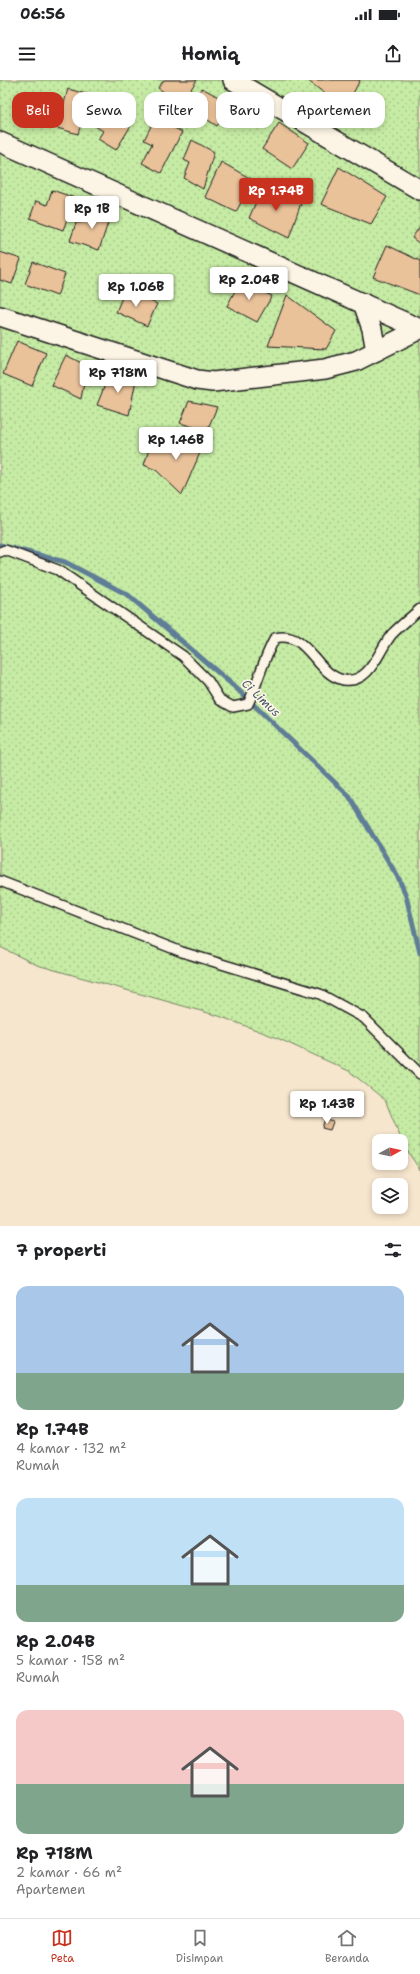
<!DOCTYPE html>
<html lang="id">
<head>
<meta charset="utf-8">
<style>
	:root { --surface:#fff; --page:#f6f6f6; --text:#202124; --muted:#757577; --line:#e0e0e0; --accent:#c8321e }
	body { margin:0; font-family:"Shantell Sans",sans-serif; background:var(--page); color:var(--text); height:100vh; display:flex; flex-direction:column; font-size:15px; white-space:nowrap }
	* { box-sizing:border-box; margin:0 }
	p { font-size:13px; color:var(--muted) }
	.icon { flex:none; width:22px; height:22px; fill:none; stroke:currentColor; stroke-width:2; stroke-linecap:round; stroke-linejoin:round }
	.map { position:relative; height:1146px; overflow:hidden }
	.side { display:flex; flex-direction:column; background:var(--surface); flex:1 }
	.side>* { flex:none }
	.guide { position:absolute; left:12px; top:12px; width:396px; height:36px; display:flex; gap:8px }
	.needle { width:26px; rotate:82deg }
	.buttons { position:absolute; left:372px; top:1054px; display:grid; gap:8px }
	.buttons a { display:grid; place-items:center; width:36px; height:36px; border-radius:8px; background:var(--surface); box-shadow:0 2px 6px #0003; font-size:20px }
	.price { position:absolute; translate:-50% -34px; padding:0 9px; border-radius:4px; background:#fff; color:#222; font-size:13px; line-height:26px; filter:drop-shadow(0 1px 2px #0008) }
	.price::after { content:''; position:absolute; left:50%; top:24px; width:12px; height:9px; margin-left:-6px; background:inherit; clip-path:polygon(0 0,100% 0,50% 100%) }
	.price.selected { background:var(--accent); color:#fff }
	ul { padding:0; list-style:none }
	li { display:grid; align-content:center; gap:8px; height:212px; padding:0 16px }
	li span { display:grid; place-items:center; height:124px; border-radius:12px; color:#555 }
	li>.icon { margin-inline-start:auto }
	span .icon { width:72px; height:72px; fill:#fffc; stroke-width:1 }
	li b { font-size:17px }
	h2 { display:flex; justify-content:space-between; align-items:center; height:48px; padding:0 16px; font-size:17px }
	.chip { padding:0 14px; border-radius:12px; background:var(--surface); box-shadow:0 2px 6px #0003; font-size:14px; line-height:36px }
	.chip.selected { background:var(--accent); color:#fff }
	.status { display:flex; justify-content:space-between; align-items:center; height:28px; padding:0 20px; background:var(--surface); direction:ltr }
	.status svg { height:11px; fill:currentColor }
	header { display:flex; justify-content:space-between; align-items:center; height:52px; padding:0 16px; background:var(--surface); font-size:18px; font-weight:700 }
	.tabs { display:flex; justify-content:space-around; align-items:center; height:56px; border-top:1px solid var(--line); background:var(--surface); font-size:11px; color:var(--muted) }
	.tabs a { display:grid; justify-items:center; gap:2px }
	.tabs .selected { color:var(--accent) }
	.map>svg:first-child { display:block }
</style>
</head>
<body>
<div class="status"><b>06:56</b><svg viewBox="0 0 49 12"><path d="M0 12V9h3v3zM5 12V6h3v6zM10 12V3h3v9zM15 12V0h3v12zM26 1h20v11H26zM47 4h2v5h-2z"/></svg></div>
<header><svg class="icon" aria-label="menu" viewBox="0 0 24 24"><path d="M4 6h16M4 12h16M4 18h16"/></svg>Homiq<svg class="icon" aria-label="share" viewBox="0 0 24 24"><path d="M12 15V3M7 8l5-5 5 5M5 13v7h14v-7"/></svg></header>
<div class="map">
<svg width="420" height="1146" viewBox="0 0 420 1146">
	<defs>
		<pattern id="grass-dots" width="8" height="8" patternUnits="userSpaceOnUse"><rect width="8" height="8" fill="#c6eba4"/><path d="M2 2h.1M6 6h.1" fill="none" stroke="#aac98d" stroke-width="1.8" stroke-linecap="round"/></pattern>
	</defs>
	<rect width="100%" height="100%" fill="#f7e6ce"/>
	<filter id="ink" filterUnits="userSpaceOnUse"><feTurbulence type="fractalNoise" baseFrequency=".025" numOctaves="2"/><feDisplacementMap in="SourceGraphic" scale="8" xChannelSelector="R" yChannelSelector="G"/><feConvolveMatrix kernelMatrix="1 2 1 2 8 2 1 2 1" color-interpolation-filters="sRGB"/></filter>
	<g filter="url(#ink)">
		<!-- grass -->
		<path fill="url(#grass-dots)" stroke="#718460" d="M0,0h420v1090l-16,-24 -19,-46 -36,-29 -74,-34 -56,-21 -182,-51 -37,-18z"/>
		<g fill="none" stroke-linecap="round" stroke-linejoin="round">
			<!-- stream -->
			<path stroke="#5f7d96" stroke-width="5" d="M0,465l65,17 63,33 107,92 114,109 50,83 7,17 14,57"/>
		</g>
		<!-- building -->
		<g fill="#eac29a" stroke="#1c1c1c">
			<path d="M164,0h33l-16,24 -23,-16z"/>
			<path d="M307,0h53l-15,29z"/>
			<path d="M202,8l31,17 -16,21 -29,-19z"/>
			<path d="M68,9l22,6 -12,39 -21,-6z"/>
			<path d="M109,23l26,16 -19,31 -18,-11 5,-8 -8,-5z"/>
			<path d="M155,38l27,14 -21,41 -19,-10 10,-19 -8,-4z"/>
			<path d="M279,43l30,20 -17,26 -30,-20z"/>
			<path d="M192,60l22,12 -11,37 -19,-11 6,-15 -6,-3z"/>
			<path d="M221,82l32,18 -17,32 -31,-15z"/>
			<path d="M339,87l48,30 -16,27 -50,-20z"/>
			<path d="M263,106l38,17 -12,35 -40,-20z"/>
			<path d="M52,110l23,8 -12,32 -33,-12 6,-17 11,4z"/>
			<path d="M93,129l18,5 -12,36 -29,-9 6,-18 13,-2z"/>
			<path d="M420,146v18l-8,-6z"/>
			<path d="M387,165l33,16v34l-47,-18z"/>
			<path d="M0,172l21,7 -9,25 -12,-4z"/>
			<path d="M33,182l32,12 -8,22 -32,-12z"/>
			<path d="M240,201l32,15 -15,26 -30,-16z"/>
			<path d="M125,210l32,14 -10,22 -31,-14z"/>
			<path d="M287,215l49,36 -10,18 -58,-3z"/>
			<path d="M17,261l29,12 -14,33 -29,-12z"/>
			<path d="M66,275l21,11 -6,33 -30,-14z"/>
			<path d="M110,292l26,8 -7,35 -32,-10z"/>
			<path d="M189,321l28,6 -10,24 -27,-8z"/>
			<path d="M183,354l22,7 -23,54 -26,-25 -12,-5 6,-19 26,-1z"/>
			<path d="M325,1039l8,3 -3,8 -8,-2z"/>
		</g>
		<g fill="none" stroke-linecap="round" stroke-linejoin="round">
			<defs>
				<g id="lane">
					<path d="M0,472l5,-2 53,20 125,86 25,25 12,19 13,7 15,-3c10,-21 15,-45 27,-66 34,-8 40,37 69,42 27,4 35,-31 48,-46 9,-9 19,-17 28,-25"/>
					<path d="M0,801l182,71 138,42 44,24 56,56"/>
				</g>
				<g id="street">
					<path d="M233,0l187,110"/>
					<path d="M0,62l420,187"/>
					<path d="M363,223l9,26 4,22"/>
					<path d="M0,236l197,64 16,2 112,-13 31,-8 64,-32"/>
				</g>
			</defs>
			<!-- lane casing -->
			<use href="#lane" stroke="#1c1c1c" stroke-width="12"/>
			<!-- street casing -->
			<use href="#street" stroke="#1c1c1c" stroke-width="22"/>
			<!-- lane -->
			<use href="#lane" stroke="#fcf5e5" stroke-width="9"/>
			<!-- street -->
			<use href="#street" stroke="#fcf5e5" stroke-width="19"/>
		</g>
	</g>
	<g text-anchor="middle" dominant-baseline="central" stroke-width="3.5" stroke-linejoin="round" paint-order="stroke">
		<!-- water labels -->
		<g font-size="12" font-style="italic" fill="#435563" stroke="#fcf5e5">
			<text transform="translate(261 618) rotate(44)">Ci Limus</text>
		</g>
	</g>
</svg>
<div class="buttons">
<a><svg class="needle" viewBox="-14 -14 28 28"><path d="M0-13l5 13h-10z" fill="#e53935"/><path d="M0 13l5-13h-10z" fill="#757577"/></svg></a>
<a><svg class="icon" aria-label="layers" viewBox="0 0 24 24"><path d="M12 4l9 5-9 5-9-5zM3 14l9 5 9-5"/></svg></a>
</div>
<b class="price selected" style="left:276px;top:132px">Rp 1.74B</b>
<b class="price" style="left:92px;top:150px">Rp 1B</b>
<b class="price" style="left:249px;top:221px">Rp 2.04B</b>
<b class="price" style="left:136px;top:228px">Rp 1.06B</b>
<b class="price" style="left:118px;top:314px">Rp 718M</b>
<b class="price" style="left:176px;top:381px">Rp 1.46B</b>
<b class="price" style="left:327px;top:1045px">Rp 1.43B</b>
<div class="guide">
<a class="chip selected">Beli</a>
<a class="chip">Sewa</a>
<a class="chip">Filter</a>
<a class="chip">Baru</a>
<a class="chip">Apartemen</a>
</div>
</div>
<section class="side">
<h2>7 properti<svg class="icon" aria-label="filters" viewBox="0 0 24 24"><path d="M4 7h16M4 17h16"/><circle cx="9" cy="7" r="2"/><circle cx="15" cy="17" r="2"/></svg></h2>
<ul>
<li><span style="background:linear-gradient(#a9c7e8 70%,#7fa58c 0)"><svg class="icon" aria-label="home" viewBox="0 0 24 24"><path d="M3 11l9-7 9 7M6 9v11h12V9"/></svg></span><div><b>Rp 1.74B</b><p>4 kamar · 132 m²</p><p>Rumah</p></div></li>
<li><span style="background:linear-gradient(#bfe0f5 70%,#7fa58c 0)"><svg class="icon" aria-label="home" viewBox="0 0 24 24"><path d="M3 11l9-7 9 7M6 9v11h12V9"/></svg></span><div><b>Rp 2.04B</b><p>5 kamar · 158 m²</p><p>Rumah</p></div></li>
<li><span style="background:linear-gradient(#f6c9c9 60%,#7fa58c 0)"><svg class="icon" aria-label="home" viewBox="0 0 24 24"><path d="M3 11l9-7 9 7M6 9v11h12V9"/></svg></span><div><b>Rp 718M</b><p>2 kamar · 66 m²</p><p>Apartemen</p></div></li>
</ul>
</section>
<nav class="tabs">
<a class="selected"><svg class="icon" aria-label="map" viewBox="0 0 24 24"><path d="M3 6l6-2 6 2 6-2v14l-6 2-6-2-6 2zM9 4v14M15 6v14"/></svg>Peta</a>
<a><svg class="icon" aria-label="saved" viewBox="0 0 24 24"><path d="M7 4h10v16l-5-4-5 4z"/></svg>Disimpan</a>
<a><svg class="icon" aria-label="home" viewBox="0 0 24 24"><path d="M3 11l9-7 9 7M6 9v11h12V9"/></svg>Beranda</a>
</nav>
</body>
</html>
